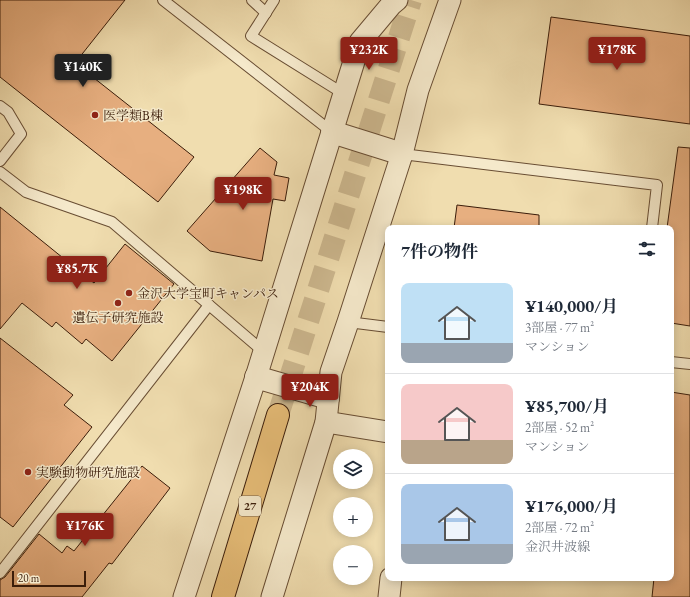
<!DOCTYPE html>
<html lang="ja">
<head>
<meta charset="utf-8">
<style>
	:root { --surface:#fff; --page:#f6f6f7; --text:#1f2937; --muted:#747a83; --line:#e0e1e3; --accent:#8f2418 }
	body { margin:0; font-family:"EB Garamond","Noto Serif JP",serif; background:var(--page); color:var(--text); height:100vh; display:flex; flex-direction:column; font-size:15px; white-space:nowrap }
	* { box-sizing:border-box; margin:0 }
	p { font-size:13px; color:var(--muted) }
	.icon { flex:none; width:22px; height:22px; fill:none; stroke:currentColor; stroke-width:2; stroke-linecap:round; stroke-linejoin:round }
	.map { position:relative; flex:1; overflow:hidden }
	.sheet { position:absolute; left:385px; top:225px; width:289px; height:356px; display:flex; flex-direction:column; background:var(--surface); border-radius:8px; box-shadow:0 2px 10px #0003 }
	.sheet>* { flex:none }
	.tools { position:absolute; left:333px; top:449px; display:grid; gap:8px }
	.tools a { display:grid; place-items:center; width:40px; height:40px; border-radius:50%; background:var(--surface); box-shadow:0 2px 10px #0003; font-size:20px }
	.scale { position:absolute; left:12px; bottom:10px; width:74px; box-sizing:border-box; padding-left:4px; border:2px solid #3b1d0a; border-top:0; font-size:11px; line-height:14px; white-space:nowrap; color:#3b1d0a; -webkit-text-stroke:3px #f5e9cb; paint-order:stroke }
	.price { position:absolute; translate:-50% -34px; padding:0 9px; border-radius:4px; background:var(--accent); color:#fff; font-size:13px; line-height:26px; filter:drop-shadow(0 1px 2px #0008) }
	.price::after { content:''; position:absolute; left:50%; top:24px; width:12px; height:9px; margin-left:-6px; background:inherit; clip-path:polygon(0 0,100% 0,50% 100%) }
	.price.on { background:#222; color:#fff }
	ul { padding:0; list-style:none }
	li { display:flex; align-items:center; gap:12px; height:100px; padding:0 16px }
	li+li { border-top:1px solid var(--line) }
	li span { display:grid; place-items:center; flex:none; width:112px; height:80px; border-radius:8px; color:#555 }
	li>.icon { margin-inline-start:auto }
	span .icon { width:48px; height:48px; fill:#fffc; stroke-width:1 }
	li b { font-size:17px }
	h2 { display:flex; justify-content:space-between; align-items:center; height:48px; padding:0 16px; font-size:17px }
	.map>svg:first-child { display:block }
</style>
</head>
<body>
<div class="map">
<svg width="690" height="597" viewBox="0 0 690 597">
	<rect width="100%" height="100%" fill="#f0ddaf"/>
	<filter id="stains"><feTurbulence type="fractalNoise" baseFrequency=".005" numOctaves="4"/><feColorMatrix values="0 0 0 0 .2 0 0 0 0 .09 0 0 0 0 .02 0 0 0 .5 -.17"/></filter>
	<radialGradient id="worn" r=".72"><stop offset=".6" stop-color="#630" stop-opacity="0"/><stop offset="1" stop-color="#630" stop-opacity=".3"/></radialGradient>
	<!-- building -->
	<g fill="#e7af80" stroke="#3b1d0a">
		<path d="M0,0h125l-50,63 119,94 -36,45 -158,-125z"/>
		<path d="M551,17l139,19v88l-151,-20z"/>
		<path d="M678,147l12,1v178l-19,-3v-95h-4z"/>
		<path d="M260,148l17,14 -3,13 15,3 -4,23 -12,-2 -11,62 -52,-10 -23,-20z"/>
		<path d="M457,205l82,10v13h-85z"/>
		<path d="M0,207l94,76 31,-39 49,40 -62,77 -26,-22 -4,5 -26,-22 -4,5 -30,-24 -22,26z"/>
		<path d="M0,338l73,57 -9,10 28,22 -79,100 -13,-10z"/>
		<path d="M671,392l19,3v202h-38l2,-19h17z"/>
		<path d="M142,466l28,22 -58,76 -3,-1 -27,34h-82v-17l5,-3 34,-43 23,19 5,-7 7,5z"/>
	</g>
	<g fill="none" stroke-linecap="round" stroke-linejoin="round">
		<!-- primary-tunnel -->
		<path stroke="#ccb78e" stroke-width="22" stroke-dasharray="22 11" stroke-linecap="butt" d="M278,415l133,-415"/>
		<defs>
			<g id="service">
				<path d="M163,0l169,132"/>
				<path d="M252,0l14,13"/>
				<path d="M274,0l-23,36 93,58"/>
				<path d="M0,106l8,6 13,22 -21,27"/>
				<path d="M402,154l255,31 -5,43"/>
				<path d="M0,172l26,20 86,30 152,130"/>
				<path d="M348,322l40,5"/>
				<path d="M671,362l19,2"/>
				<path d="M0,573l209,-268"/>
			</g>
			<g id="minor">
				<path d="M326,422l62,10"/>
				<path d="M184,597l72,-220 104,-335 31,-37 6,-5"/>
				<path d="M272,597l54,-175 5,-50 17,-50 54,-168 16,-64 32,-90"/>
				<path d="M389,597l2,-19"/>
			</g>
			<g id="tertiary">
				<path d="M332,132l70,22"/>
				<path d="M256,377l72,21"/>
			</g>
			<path id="primary" d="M223,597l55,-182"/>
		</defs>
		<!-- service casing -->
		<use href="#service" stroke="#684d33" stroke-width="12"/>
		<!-- minor casing -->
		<use href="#minor" stroke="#684d33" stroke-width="23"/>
		<!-- tertiary casing -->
		<use href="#tertiary" stroke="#684d33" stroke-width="24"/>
		<!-- primary casing -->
		<use href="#primary" stroke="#3b1d0a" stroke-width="24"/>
		<!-- service -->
		<use href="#service" stroke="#f5e9cb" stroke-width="10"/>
		<!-- minor -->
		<use href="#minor" stroke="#f5e9cb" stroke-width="21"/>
		<!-- tertiary -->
		<use href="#tertiary" stroke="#f5e9cb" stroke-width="22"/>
		<!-- primary -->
		<use href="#primary" stroke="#e8be78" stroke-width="22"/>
	</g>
	<!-- markers -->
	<g fill="#8f2418" stroke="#f5e9cb" stroke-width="1.5">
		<circle cx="95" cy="115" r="4"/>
		<circle cx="129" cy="293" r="4"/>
		<circle cx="118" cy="303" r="4"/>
		<circle cx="28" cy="472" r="4"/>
	</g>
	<g text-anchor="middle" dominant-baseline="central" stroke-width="3" stroke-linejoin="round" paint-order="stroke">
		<!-- shield labels -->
		<rect fill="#f5e9cb" stroke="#735a44" stroke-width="1" x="239" y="496" width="22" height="20" rx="3"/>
		<g font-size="12" font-weight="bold" fill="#3b1d0a">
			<text x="250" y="506">27</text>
		</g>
		<!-- poi labels -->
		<g font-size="13" fill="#3b1d0a" stroke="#f5e9cb" text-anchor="start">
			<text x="103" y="115">医学類B棟</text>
			<text x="137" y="293">金沢大学宝町キャンパス</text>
			<text x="118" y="317" text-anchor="middle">遺伝子研究施設</text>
			<text x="36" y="472">実験動物研究施設</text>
		</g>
	</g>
	<rect width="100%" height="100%" filter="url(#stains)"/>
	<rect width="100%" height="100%" fill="url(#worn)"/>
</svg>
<div class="tools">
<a><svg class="icon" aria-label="layers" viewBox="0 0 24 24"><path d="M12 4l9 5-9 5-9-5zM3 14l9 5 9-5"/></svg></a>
<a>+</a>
<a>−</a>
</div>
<div class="scale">20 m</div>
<b class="price" style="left:369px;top:71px">¥232K</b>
<b class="price" style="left:617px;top:71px">¥178K</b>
<b class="price on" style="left:83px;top:88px">¥140K</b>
<b class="price" style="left:243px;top:211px">¥198K</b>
<b class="price" style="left:77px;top:290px">¥85.7K</b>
<b class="price" style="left:310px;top:408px">¥204K</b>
<b class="price" style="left:85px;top:547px">¥176K</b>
<section class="sheet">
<h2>7件の物件<svg class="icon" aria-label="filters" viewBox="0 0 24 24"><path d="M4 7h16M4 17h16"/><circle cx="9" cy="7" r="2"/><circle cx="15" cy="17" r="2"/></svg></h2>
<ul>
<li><span style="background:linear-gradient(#bfe0f5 75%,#9aa5b1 0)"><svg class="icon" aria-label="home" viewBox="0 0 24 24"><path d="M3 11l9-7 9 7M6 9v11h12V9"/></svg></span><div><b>¥140,000/月</b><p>3部屋 · 77 m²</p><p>マンション</p></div></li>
<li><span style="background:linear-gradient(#f6c9c9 70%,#b9a48a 0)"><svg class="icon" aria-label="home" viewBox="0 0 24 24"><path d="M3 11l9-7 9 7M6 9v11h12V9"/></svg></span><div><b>¥85,700/月</b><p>2部屋 · 52 m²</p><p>マンション</p></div></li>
<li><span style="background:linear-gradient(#a9c7e8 75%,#9aa5b1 0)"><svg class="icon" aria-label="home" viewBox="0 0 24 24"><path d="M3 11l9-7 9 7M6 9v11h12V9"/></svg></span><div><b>¥176,000/月</b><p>2部屋 · 72 m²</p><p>金沢井波線</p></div></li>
</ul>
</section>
</div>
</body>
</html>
